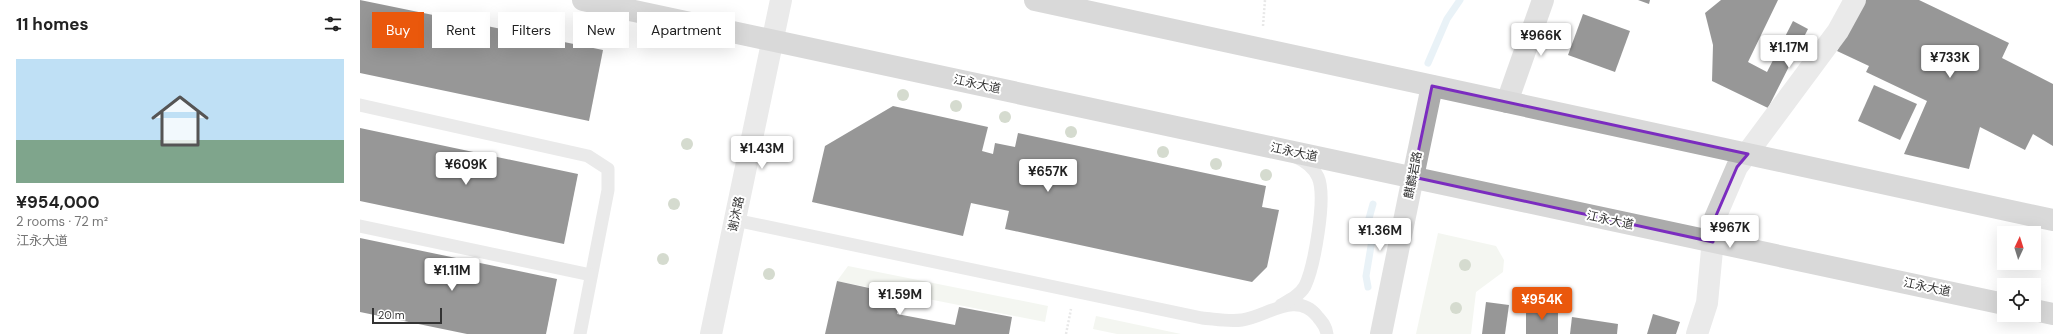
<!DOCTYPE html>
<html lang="en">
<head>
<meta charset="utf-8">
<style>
	:root { --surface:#fff; --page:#f2f2f2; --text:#222; --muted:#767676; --line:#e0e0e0; --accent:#ea580c }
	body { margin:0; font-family:"DM Sans","Noto Sans SC",sans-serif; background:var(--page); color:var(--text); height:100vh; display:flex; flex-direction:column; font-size:15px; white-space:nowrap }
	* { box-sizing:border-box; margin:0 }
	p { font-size:13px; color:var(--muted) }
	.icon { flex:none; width:22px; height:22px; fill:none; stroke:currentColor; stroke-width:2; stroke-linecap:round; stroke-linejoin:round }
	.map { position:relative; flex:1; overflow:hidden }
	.side { display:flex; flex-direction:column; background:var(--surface); width:360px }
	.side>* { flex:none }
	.guide { position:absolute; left:12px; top:12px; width:380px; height:36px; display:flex; gap:8px }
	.needle { width:26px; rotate:4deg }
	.buttons { position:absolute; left:1637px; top:226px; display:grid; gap:8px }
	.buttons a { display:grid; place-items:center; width:44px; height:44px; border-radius:0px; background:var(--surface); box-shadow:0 4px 16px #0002; font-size:20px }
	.scale { position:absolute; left:12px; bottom:10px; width:70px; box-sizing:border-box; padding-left:4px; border:2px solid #333; border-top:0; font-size:11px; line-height:14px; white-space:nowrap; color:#333; -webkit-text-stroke:3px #fff; paint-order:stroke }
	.price { position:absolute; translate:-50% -34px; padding:0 9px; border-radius:4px; background:#fff; color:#222; font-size:13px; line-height:26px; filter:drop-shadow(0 1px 2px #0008) }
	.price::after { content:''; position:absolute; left:50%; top:24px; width:12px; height:9px; margin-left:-6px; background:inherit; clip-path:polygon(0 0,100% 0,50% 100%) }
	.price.active { background:var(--accent); color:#fff }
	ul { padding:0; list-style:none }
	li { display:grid; align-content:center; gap:8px; height:212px; padding:0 16px }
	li+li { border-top:1px solid var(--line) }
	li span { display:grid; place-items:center; height:124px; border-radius:0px; color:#555 }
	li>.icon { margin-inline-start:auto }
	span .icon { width:72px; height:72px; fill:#fffc; stroke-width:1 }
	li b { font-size:17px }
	h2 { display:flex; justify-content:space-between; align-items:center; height:48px; padding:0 16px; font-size:17px }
	.pill { padding:0 14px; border-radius:0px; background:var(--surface); box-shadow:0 4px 16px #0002; font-size:14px; line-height:36px }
	.pill.active { background:var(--accent); color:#fff }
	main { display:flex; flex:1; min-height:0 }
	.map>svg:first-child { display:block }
</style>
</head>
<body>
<main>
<section class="side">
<h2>11 homes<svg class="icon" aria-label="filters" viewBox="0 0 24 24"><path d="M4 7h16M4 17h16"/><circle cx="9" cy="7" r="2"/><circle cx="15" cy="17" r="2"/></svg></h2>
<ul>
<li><span style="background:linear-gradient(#bfe0f5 65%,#7fa58c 0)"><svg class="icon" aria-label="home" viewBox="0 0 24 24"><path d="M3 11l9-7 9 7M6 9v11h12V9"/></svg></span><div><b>¥954,000</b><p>2 rooms · 72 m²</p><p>江永大道</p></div></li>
</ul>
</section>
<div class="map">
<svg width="1693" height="334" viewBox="0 0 1693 334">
	<rect width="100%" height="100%" fill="#fff"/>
	<!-- green -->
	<g fill="#e6ecdf">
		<path d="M1078,233l58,13 8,14 -1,12 -27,20 -5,42h-55z"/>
		<path d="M488,266l200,40 -3,16 -208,-41z"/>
		<path d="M736,316l85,18h-64l-24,-5z"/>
	</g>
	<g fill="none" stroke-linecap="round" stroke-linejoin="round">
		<!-- stream -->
		<g stroke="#cfe2ee" stroke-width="7">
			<path d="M1068,63l19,-44 13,-19"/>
			<path d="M1008,287l-2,-11 6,-36 -4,-18 5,-18"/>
		</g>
	</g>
	<!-- building -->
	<g fill="#1a1a1a">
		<path d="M0,0l243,50 -14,71 -229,-48z"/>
		<path d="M1278,0h12l-1,4z"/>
		<path d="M1361,0h57l-30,62 19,10 26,-51 15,8 -40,79 -56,-27 1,-36 -8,-32z"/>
		<path d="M1503,0h56l90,43 -7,15 51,26v62l-20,-12 -8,16 -45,-23 -11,42 -65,-15 23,-53 -61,-29 3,-6 -32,-15z"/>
		<path d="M1223,14l47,17 -15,41 -47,-17z"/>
		<path d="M1514,85l43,19 -17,36 -42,-19z"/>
		<path d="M533,106l95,21 -6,24 11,3 2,-11 20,4 3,-14 248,53 -4,21 17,3 -12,57 -15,15 -247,-53 4,-18 -38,-8 -8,33 -151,-34 13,-56z"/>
		<path d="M0,128l218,46 -14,70 -204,-43z"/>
		<path d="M0,238l197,41 -11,55h-79l-107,-22z"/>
		<path d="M477,281l64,14 -4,19 58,11 4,-18 53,10 -3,17h-184z"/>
		<path d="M1126,302l23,3 -4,29h-23z"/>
		<path d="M1166,308l32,1v25h-32z"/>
		<path d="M1293,314l27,8 -4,12h-29z"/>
		<path d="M1212,317l46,7 -1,10h-47z"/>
	</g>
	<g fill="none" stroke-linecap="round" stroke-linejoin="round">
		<!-- path -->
		<g stroke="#cdcdcd" stroke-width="2.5" stroke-dasharray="2 2" stroke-linecap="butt">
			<path d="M903,26l2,-26"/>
			<path d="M706,334l5,-25"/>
		</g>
		<!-- service -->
		<g stroke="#d0d0d0" stroke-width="13">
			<path d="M0,105l228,51 20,13v21l-28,144"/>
			<path d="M375,220l467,98c13,1 27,4 40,2 24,-3 54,-30 75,-4 5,6 9,10 10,18"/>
			<path d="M0,226l231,49"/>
			<path d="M921,305c9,-5 19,-10 24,-19 9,-19 22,-89 13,-109 -4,-9 -13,-16 -22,-20"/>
		</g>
		<!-- minor -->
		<path stroke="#d0d0d0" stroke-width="22" d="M1337,334l10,-31 8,-85 22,-51 101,-136 17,-31"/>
		<!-- tertiary -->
		<path stroke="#d0d0d0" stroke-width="22" d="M351,334l70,-334"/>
		<!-- secondary -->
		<g stroke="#bdbdbd" stroke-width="22">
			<path d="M1147,102l36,-102"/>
			<path d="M1021,334l32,-157"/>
		</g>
		<!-- primary -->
		<g stroke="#ababab" stroke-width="22">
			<path d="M223,0l1421,304"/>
			<path d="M675,0l1018,220"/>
			<path d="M1053,177l19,-91"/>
			<path d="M1674,310l19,4"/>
		</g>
	</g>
	<!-- trees -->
	<g fill="#a2b095">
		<circle cx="543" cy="95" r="6"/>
		<circle cx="596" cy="106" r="6"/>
		<circle cx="645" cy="117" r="6"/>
		<circle cx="711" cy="132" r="6"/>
		<circle cx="327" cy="144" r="6"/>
		<circle cx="803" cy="152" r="6"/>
		<circle cx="856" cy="164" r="6"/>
		<circle cx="906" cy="175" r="6"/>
		<circle cx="314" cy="204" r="6"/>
		<circle cx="303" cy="259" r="6"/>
		<circle cx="1105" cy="265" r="6"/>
		<circle cx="409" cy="274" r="6"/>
		<circle cx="1096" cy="308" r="6"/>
	</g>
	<!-- marked area -->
	<path d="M0 0H1693V334H0ZM1072,86l316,68 -11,13 -22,51 -2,24 -300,-65z" fill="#fff" fill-opacity=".55" fill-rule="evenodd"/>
	<path fill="none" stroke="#7b2cbf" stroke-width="3" stroke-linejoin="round" d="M1072,86l316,68 -11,13 -22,51 -2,24 -300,-65z"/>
	<g text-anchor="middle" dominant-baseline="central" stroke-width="4" stroke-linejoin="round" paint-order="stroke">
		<!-- street labels -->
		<g font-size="12" fill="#333" stroke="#fff">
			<text transform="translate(617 84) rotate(12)">江永大道</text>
			<text transform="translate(934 152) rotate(12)">江永大道</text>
			<text transform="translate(1053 175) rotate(-79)">麒麟岩路</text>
			<text transform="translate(376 214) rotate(-78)">谢沐路</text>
			<text transform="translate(1250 220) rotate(12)">江永大道</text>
			<text transform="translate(1567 287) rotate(12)">江永大道</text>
		</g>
	</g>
</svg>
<div class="buttons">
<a><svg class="needle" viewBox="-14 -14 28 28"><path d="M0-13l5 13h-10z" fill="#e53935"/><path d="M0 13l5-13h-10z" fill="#767676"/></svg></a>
<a><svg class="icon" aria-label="locate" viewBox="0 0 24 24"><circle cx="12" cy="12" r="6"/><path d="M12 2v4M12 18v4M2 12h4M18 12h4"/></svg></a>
</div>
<div class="scale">20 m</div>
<b class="price" style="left:1181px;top:57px">¥966K</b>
<b class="price" style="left:1429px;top:69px">¥1.17M</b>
<b class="price" style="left:1590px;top:79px">¥733K</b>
<b class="price" style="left:402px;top:170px">¥1.43M</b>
<b class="price" style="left:106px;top:186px">¥609K</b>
<b class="price" style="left:688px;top:193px">¥657K</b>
<b class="price" style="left:1370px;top:249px">¥967K</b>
<b class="price" style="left:1020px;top:252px">¥1.36M</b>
<b class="price" style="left:92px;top:292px">¥1.11M</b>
<b class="price" style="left:540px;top:316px">¥1.59M</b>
<b class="price active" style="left:1182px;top:321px">¥954K</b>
<div class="guide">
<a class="pill active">Buy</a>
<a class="pill">Rent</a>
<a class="pill">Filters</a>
<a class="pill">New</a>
<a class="pill">Apartment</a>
</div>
</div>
</main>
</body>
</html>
